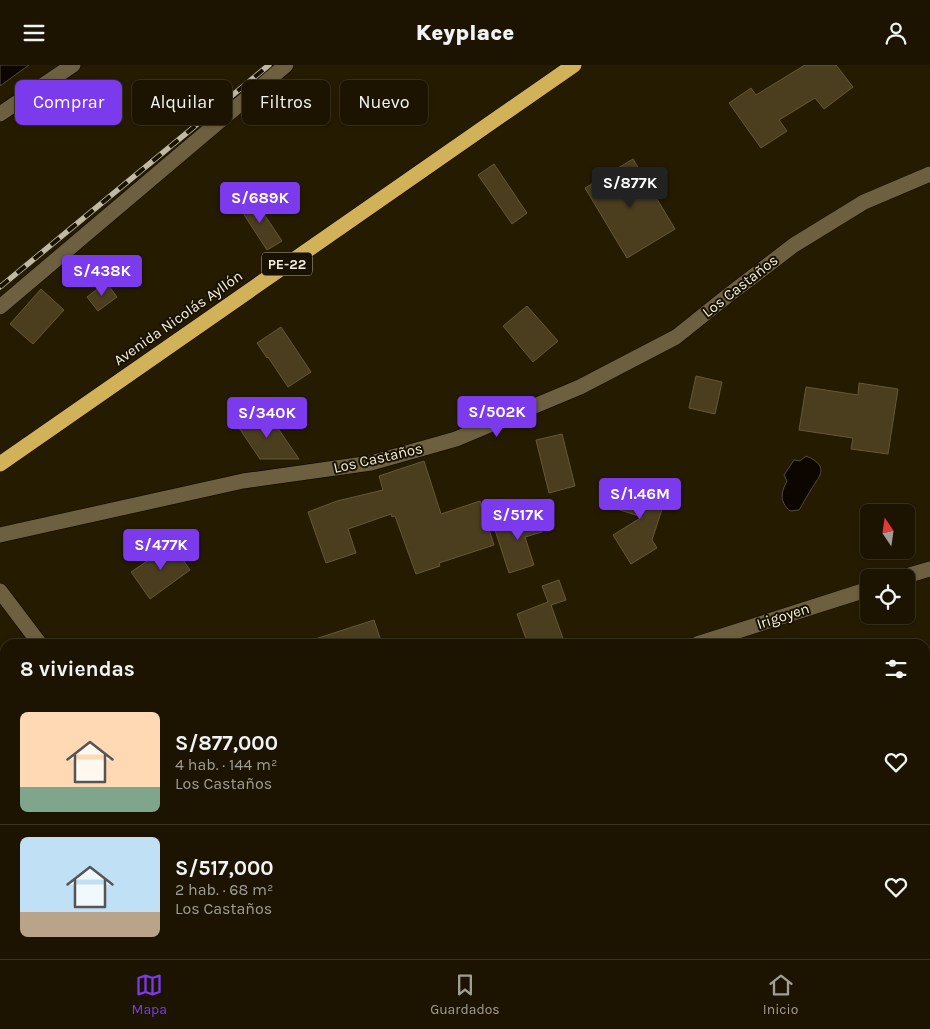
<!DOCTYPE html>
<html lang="es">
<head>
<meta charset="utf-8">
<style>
	:root { --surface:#1c1400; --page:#251d0a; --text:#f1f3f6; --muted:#a09e99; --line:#3a3322; --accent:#7c3aed }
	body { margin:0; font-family:Karla,sans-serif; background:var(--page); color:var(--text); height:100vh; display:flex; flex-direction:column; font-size:19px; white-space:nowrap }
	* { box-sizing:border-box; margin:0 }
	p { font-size:16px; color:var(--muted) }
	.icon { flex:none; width:28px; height:28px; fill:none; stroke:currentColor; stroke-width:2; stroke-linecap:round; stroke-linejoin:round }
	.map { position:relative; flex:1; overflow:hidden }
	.drawer { position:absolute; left:0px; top:574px; width:930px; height:321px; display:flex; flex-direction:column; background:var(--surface); border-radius:15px 15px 0 0; box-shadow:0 1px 4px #0004,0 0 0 1px var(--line) }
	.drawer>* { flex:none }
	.banner { position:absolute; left:15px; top:15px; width:500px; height:45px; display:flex; gap:10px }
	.needle { width:32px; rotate:347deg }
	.buttons { position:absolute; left:860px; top:439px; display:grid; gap:10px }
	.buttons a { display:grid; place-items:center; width:55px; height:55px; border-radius:8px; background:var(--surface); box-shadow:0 1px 4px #0004,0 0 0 1px var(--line); font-size:25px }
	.price { position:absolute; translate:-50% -42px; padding:0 11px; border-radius:5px; background:var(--accent); color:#fff; font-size:16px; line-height:32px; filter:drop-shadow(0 1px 2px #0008) }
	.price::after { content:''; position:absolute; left:50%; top:30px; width:15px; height:11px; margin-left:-8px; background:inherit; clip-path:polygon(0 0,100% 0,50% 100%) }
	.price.selected { background:#222; color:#fff }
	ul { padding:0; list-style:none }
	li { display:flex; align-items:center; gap:15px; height:125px; padding:0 20px }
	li+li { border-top:1px solid var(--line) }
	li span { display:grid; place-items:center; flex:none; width:140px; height:100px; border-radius:8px; color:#555 }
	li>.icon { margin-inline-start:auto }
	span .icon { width:60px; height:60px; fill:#fffc; stroke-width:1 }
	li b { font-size:21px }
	h2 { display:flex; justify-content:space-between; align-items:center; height:60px; padding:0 20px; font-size:21px }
	.chip { padding:0 18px; border-radius:8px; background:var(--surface); box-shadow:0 1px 4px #0004,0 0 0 1px var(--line); font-size:18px; line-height:45px }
	.chip.selected { background:var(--accent); color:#fff }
	header { display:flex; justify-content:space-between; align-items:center; height:65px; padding:0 20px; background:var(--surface); font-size:22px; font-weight:800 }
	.tabs { display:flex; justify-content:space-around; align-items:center; height:70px; border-top:1px solid var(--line); background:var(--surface); font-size:14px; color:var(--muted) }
	.tabs a { display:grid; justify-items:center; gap:2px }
	.tabs .selected { color:var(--accent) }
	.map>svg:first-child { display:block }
</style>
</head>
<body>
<header><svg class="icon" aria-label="menu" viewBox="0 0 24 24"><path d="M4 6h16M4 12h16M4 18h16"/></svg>Keyplace<svg class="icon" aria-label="person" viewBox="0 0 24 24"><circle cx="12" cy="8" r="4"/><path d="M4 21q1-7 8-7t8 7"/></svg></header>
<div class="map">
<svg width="930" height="894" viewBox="0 0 930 894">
	<rect width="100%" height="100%" fill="#251b00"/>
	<!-- water -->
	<g fill="#0c0500" stroke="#524b42">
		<path d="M0,0h29l-29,21z"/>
		<path d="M806,391c26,11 12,21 3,37 -4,6 -6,11 -10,17l-9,1c-11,-10 -9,-18 -3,-30l-3,-6 10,-15 6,1z"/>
	</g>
	<!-- building -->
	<g fill="#4a3e1f" stroke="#645838">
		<path d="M805,0h31l17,22 -29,22 -9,-11 -36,22 8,11 -26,17 -32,-45 22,-15 5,7z"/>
		<path d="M633,94l42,70 -48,29 -42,-70z"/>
		<path d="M494,99l33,49 -15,11 -34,-49z"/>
		<path d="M252,131l30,45 -15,9 -28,-43z"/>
		<path d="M106,217l11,15 -19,14 -11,-14z"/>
		<path d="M41,224l23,21 -31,34 -23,-20z"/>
		<path d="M527,241l31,35 -25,21 -30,-36z"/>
		<path d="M281,262l30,45 -23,15 -20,-30 -1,1 -10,-15z"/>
		<path d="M696,311l26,6 -7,32 -26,-6z"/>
		<path d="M859,318l39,6 -10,65 -37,-5 2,-11 -54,-8 7,-43 52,8z"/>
		<path d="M266,346l33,48h-39l-21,-31z"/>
		<path d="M562,369l13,52 -26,7 -13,-53z"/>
		<path d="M424,396l17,53 39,-13 14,44 -55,18 1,3 -24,8 -21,-58 -3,1 -1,-3 -43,15 8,24 -30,10 -18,-51 29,-11 46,-11 -4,-14z"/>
		<path d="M627,416l40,13 -15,46 5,8 -26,16 -18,-29 29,-18 -25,-8z"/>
		<path d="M536,448l6,19 -17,5 9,28 -25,8 -15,-46z"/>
		<path d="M172,479l18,26 -40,29 -19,-27z"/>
		<path d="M559,515l7,20 -15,5 14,39h-37l-11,-30 31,-12 -6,-16z"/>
		<path d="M374,555l8,24h-69l-1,-4z"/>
	</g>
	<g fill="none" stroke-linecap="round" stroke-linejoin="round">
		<defs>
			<g id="minor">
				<path d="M0,49l73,-49"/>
				<path d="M0,242l286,-242"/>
				<path d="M0,470l243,-54 128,-18 85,-24 124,-52 96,-50 50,-40 68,-52 70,-43 66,-28"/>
				<path d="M903,512l27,-8"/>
				<path d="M0,526l40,53"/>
				<path d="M697,579l172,-55"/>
				<path d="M268,890l3,4"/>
			</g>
			<path id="highway" d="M0,399l574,-399"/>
		</defs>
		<!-- minor casing -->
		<use href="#minor" stroke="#0e0500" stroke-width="16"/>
		<!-- highway casing -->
		<use href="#highway" stroke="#0e0500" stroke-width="16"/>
		<!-- minor -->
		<use href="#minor" stroke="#6c6040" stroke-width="15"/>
		<!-- highway -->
		<use href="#highway" stroke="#d2b259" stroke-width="15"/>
		<defs>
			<path id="rail" d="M0,222l269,-222"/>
		</defs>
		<!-- rail casing -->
		<use href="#rail" stroke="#c1b9a5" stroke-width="5.5"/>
		<!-- rail -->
		<use href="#rail" stroke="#1a1200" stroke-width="4" stroke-dasharray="11" stroke-linecap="butt"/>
	</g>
	<g text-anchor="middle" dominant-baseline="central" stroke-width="4" stroke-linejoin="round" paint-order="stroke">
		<!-- shield labels -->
		<rect fill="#1a1200" stroke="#b4ad9b" stroke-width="1" x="262" y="187.5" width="50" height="23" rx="4"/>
		<g font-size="14" font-weight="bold" fill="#f6efdd">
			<text x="287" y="199">PE-22</text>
		</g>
		<!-- street labels -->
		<g font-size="15" fill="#f6efdd" stroke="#1a1200">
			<text transform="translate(740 221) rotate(-38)">Los Castaños</text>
			<text transform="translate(178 253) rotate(-35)">Avenida Nicolás Ayllón</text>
			<text transform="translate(378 393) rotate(-13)">Los Castaños</text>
			<text transform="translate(783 551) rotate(-18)">Irigoyen</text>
		</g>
	</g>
</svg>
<div class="buttons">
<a><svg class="needle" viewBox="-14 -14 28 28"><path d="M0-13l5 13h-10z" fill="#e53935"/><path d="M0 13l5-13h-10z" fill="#a09e99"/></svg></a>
<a><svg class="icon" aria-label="locate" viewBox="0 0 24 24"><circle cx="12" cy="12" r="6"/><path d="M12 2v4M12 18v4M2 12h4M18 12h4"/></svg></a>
</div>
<b class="price selected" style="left:630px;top:144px">S/877K</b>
<b class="price" style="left:260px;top:159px">S/689K</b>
<b class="price" style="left:102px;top:232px">S/438K</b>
<b class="price" style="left:497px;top:373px">S/502K</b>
<b class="price" style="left:267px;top:374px">S/340K</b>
<b class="price" style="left:640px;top:455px">S/1.46M</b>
<b class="price" style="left:518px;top:476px">S/517K</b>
<b class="price" style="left:161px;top:506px">S/477K</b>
<div class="banner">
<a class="chip selected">Comprar</a>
<a class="chip">Alquilar</a>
<a class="chip">Filtros</a>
<a class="chip">Nuevo</a>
</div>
<section class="drawer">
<h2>8 viviendas<svg class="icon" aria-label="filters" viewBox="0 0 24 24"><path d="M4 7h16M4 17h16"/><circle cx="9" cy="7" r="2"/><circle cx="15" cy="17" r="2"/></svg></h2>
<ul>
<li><span style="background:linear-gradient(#ffd9b3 75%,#7fa58c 0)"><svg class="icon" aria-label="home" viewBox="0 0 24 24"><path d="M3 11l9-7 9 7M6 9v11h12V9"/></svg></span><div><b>S/877,000</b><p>4 hab. · 144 m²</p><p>Los Castaños</p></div><svg class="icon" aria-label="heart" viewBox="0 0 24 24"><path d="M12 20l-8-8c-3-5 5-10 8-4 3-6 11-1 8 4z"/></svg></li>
<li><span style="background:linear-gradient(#bfe0f5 75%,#b9a48a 0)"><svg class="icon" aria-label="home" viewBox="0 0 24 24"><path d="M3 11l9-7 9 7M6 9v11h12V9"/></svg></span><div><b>S/517,000</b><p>2 hab. · 68 m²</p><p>Los Castaños</p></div><svg class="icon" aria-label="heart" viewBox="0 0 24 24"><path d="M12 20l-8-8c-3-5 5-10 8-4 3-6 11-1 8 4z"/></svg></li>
</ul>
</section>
</div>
<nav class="tabs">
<a class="selected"><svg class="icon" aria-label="map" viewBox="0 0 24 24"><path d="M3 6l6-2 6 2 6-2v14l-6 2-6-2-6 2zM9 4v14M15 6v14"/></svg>Mapa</a>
<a><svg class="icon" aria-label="saved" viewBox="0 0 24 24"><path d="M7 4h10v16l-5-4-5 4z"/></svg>Guardados</a>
<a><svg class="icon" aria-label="home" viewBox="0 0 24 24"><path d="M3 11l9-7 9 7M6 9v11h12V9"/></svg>Inicio</a>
</nav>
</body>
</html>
